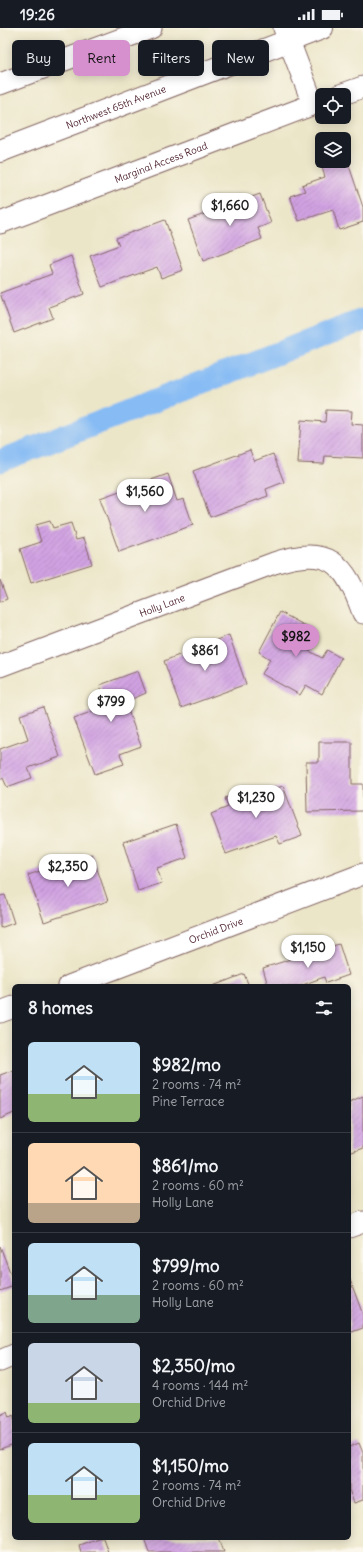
<!DOCTYPE html>
<html lang="en">
<head>
<meta charset="utf-8">
<style>
	:root { --surface:#171b24; --page:#20242c; --text:#f1f3f6; --muted:#9ea1a6; --line:#363941; --accent:#d690ce }
	body { margin:0; font-family:Delius,sans-serif; background:var(--page); color:var(--text); height:100vh; display:flex; flex-direction:column; font-size:15px; white-space:nowrap }
	* { box-sizing:border-box; margin:0 }
	p { font-size:13px; color:var(--muted) }
	.icon { flex:none; width:22px; height:22px; fill:none; stroke:currentColor; stroke-width:2; stroke-linecap:round; stroke-linejoin:round }
	.map { position:relative; flex:1; overflow:hidden }
	.details { position:absolute; left:12px; top:956px; width:339px; height:556px; display:flex; flex-direction:column; background:var(--surface); border-radius:6px; box-shadow:0 2px 10px #0003 }
	.details>* { flex:none }
	.guide { position:absolute; left:12px; top:12px; width:339px; height:36px; display:flex; gap:8px }
	.controls { position:absolute; left:315px; top:60px; display:grid; gap:8px }
	.controls a { display:grid; place-items:center; width:36px; height:36px; border-radius:6px; background:var(--surface); box-shadow:0 2px 10px #0003; font-size:20px }
	.price { position:absolute; translate:-50% -34px; padding:0 9px; border-radius:14px; background:#fff; color:#222; font-size:13px; line-height:26px; filter:drop-shadow(0 1px 2px #0008) }
	.price::after { content:''; position:absolute; left:50%; top:24px; width:12px; height:9px; margin-left:-6px; background:inherit; clip-path:polygon(0 0,100% 0,50% 100%) }
	.price.current { background:var(--accent); color:#111 }
	ul { padding:0; list-style:none }
	li { display:flex; align-items:center; gap:12px; height:100px; padding:0 16px }
	li+li { border-top:1px solid var(--line) }
	li span { display:grid; place-items:center; flex:none; width:112px; height:80px; border-radius:6px; color:#555 }
	li>.icon { margin-inline-start:auto }
	span .icon { width:48px; height:48px; fill:#fffc; stroke-width:1 }
	li b { font-size:17px }
	h2 { display:flex; justify-content:space-between; align-items:center; height:48px; padding:0 16px; font-size:17px }
	.chip { padding:0 14px; border-radius:6px; background:var(--surface); box-shadow:0 2px 10px #0003; font-size:14px; line-height:36px }
	.chip.current { background:var(--accent); color:#111 }
	.status { display:flex; justify-content:space-between; align-items:center; height:28px; padding:0 20px; background:var(--surface); direction:ltr }
	.status svg { height:11px; fill:currentColor }
	.map>svg:first-child { display:block }
</style>
</head>
<body>
<div class="status"><b>19:26</b><svg viewBox="0 0 49 12"><path d="M0 12V9h3v3zM5 12V6h3v6zM10 12V3h3v9zM15 12V0h3v12zM26 1h20v11H26zM47 4h2v5h-2z"/></svg></div>
<div class="map">
<svg width="363" height="1524" viewBox="0 0 363 1524">
	<defs>
		<pattern id="building-hatch" width="6" height="6" patternUnits="userSpaceOnUse"><rect width="6" height="6" fill="#d2a3e3"/><path d="M-1 1l2-2M0 6l6-6M5 7l2-2" fill="none" stroke="#ac84b8"/></pattern>
	</defs>
	<rect width="100%" height="100%" fill="#fbf7ec"/>
	<filter id="ink" filterUnits="userSpaceOnUse"><feTurbulence type="fractalNoise" baseFrequency=".025" numOctaves="2"/><feDisplacementMap in="SourceGraphic" scale="8" xChannelSelector="R" yChannelSelector="G"/><feConvolveMatrix kernelMatrix="1 2 1 2 8 2 1 2 1" color-interpolation-filters="sRGB"/></filter>
	<filter id="wash" filterUnits="userSpaceOnUse"><feTurbulence type="fractalNoise" baseFrequency=".012" numOctaves="4" result="noise"/><feDisplacementMap in="SourceGraphic" scale="16" xChannelSelector="R" yChannelSelector="G"/><feGaussianBlur stdDeviation="0.9" result="paint"/><feColorMatrix in="noise" values="0 0 0 0 0 0 0 0 0 0 0 0 0 0 0 0 0 1.4 0 .05"/><feComposite in="paint" operator="in"/></filter>
	<g filter="url(#wash)">
		<rect width="100%" height="100%" fill="#ece6c9"/>
		<g fill="none" stroke-linecap="round" stroke-linejoin="round">
			<!-- canal -->
			<path stroke="#86bbf4" stroke-width="23" d="M0,433l363,-141"/>
		</g>
		<g id="blocks">
			<!-- building -->
			<g fill="url(#building-hatch)">
				<path d="M344,123l19,56v15l-24,8 -6,-20 -34,11 -9,-25 15,-5 -3,-6 23,-8 -5,-17 24,1z"/>
				<path d="M260,166l11,29 -13,5 4,11 -59,22 -15,-41z"/>
				<path d="M165,192l18,50 -22,8 -4,-11 -55,20 -12,-31 29,-11 -3,-7z"/>
				<path d="M71,228l13,38 -35,13 4,11 -39,15 -14,-40 52,-19 -3,-9z"/>
				<path d="M326,382l26,1 -1,13 12,1v33l-38,-2 -1,8 -26,-1 3,-43 24,2z"/>
				<path d="M250,422l4,11 19,-7 11,28 -18,7 2,7 -58,21 -17,-46z"/>
				<path d="M168,446l9,27 7,-2 9,26 -74,27 -19,-54z"/>
				<path d="M50,493l3,7 18,-5 5,17 8,-2 8,26 -61,19 -11,-34 21,-7 -5,-17z"/>
				<path d="M0,552l7,19 -7,3z"/>
				<path d="M280,584l29,16 -9,18 22,12 5,-8 14,8 -19,36 -16,-9 -6,10 -38,-21 8,-15 -11,-7z"/>
				<path d="M229,607l17,49 -65,24 -17,-47z"/>
				<path d="M138,643l8,22 -21,9 16,44 -21,8 4,10 -29,10 -21,-56 20,-7 -4,-11 13,-5 -3,-10z"/>
				<path d="M43,679l17,50 -32,11 4,10 -25,9 -4,-9 -3,2v-31l28,-10 -8,-24z"/>
				<path d="M319,714h33v42h11v27l-56,1 -1,-50h13z"/>
				<path d="M283,758l19,50 -22,8 -4,-8 -50,18 -15,-40 17,-7 -3,-9 28,-11 3,8z"/>
				<path d="M176,796l11,34 -30,10 5,15 -24,8 -15,-49z"/>
				<path d="M92,826l16,47 -64,21 -16,-47z"/>
				<path d="M5,867l9,28 -14,5v-32z"/>
				<path d="M339,916l10,31 -23,8 -2,-6 -24,9h-32l-5,-18z"/>
				<path d="M244,946l5,12h-36z"/>
				<path d="M14,1042v43l-14,6v-44z"/>
				<path d="M363,1068v52l-14,5v-51z"/>
				<path d="M0,1218l14,37v3l-14,5z"/>
				<path d="M349,1249l14,38v13l-14,5z"/>
				<path d="M7,1384l2,6 5,-2v28l-14,5v-34z"/>
				<path d="M359,1415l4,10v47l-9,3 -5,-13v-43z"/>
				<path d="M98,1510h5l5,14h-27l-2,-7z"/>
				<path d="M144,1510h75l5,14h-75z"/>
			</g>
		</g>
	</g>
	<g filter="url(#ink)">
		<use href="#blocks" fill-opacity="0" stroke="#836562" stroke-width="1"/>
		<g fill="none" stroke-linecap="round" stroke-linejoin="round">
			<defs>
				<g id="minor">
					<path d="M284,0l29,76"/>
					<path d="M0,56l151,-56"/>
					<path d="M340,67l23,-8"/>
					<path id="s1" d="M0,195l322,-122"/>
					<path id="s2" d="M0,638l274,-103c55,-18 71,-1 89,50"/>
					<path id="s3" d="M69,958l294,-112"/>
					<path d="M0,984l14,-5"/>
					<path d="M349,1199l14,-5"/>
					<path d="M0,1333l14,-6"/>
				</g>
				<g id="tertiary">
					<path id="s4" d="M0,123l322,-123"/>
				</g>
			</defs>
			<!-- minor casing -->
			<use href="#minor" stroke="#836562" stroke-width="23"/>
			<!-- tertiary casing -->
			<use href="#tertiary" stroke="#836562" stroke-width="24"/>
			<!-- minor -->
			<use href="#minor" stroke="#fff" stroke-width="21"/>
			<!-- tertiary -->
			<use href="#tertiary" stroke="#fff" stroke-width="22"/>
		</g>
	</g>
	<g text-anchor="middle" dominant-baseline="central" stroke-width="3.5" stroke-linejoin="round" paint-order="stroke">
		<!-- street labels -->
		<g font-size="10" fill="#4a1f2b" stroke="#fbf7ec">
			<text stroke="none"><textPath href="#s4" startOffset="124">Northwest 65th Avenue</textPath></text>
			<text stroke="none"><textPath href="#s1" startOffset="172">Marginal Access Road</textPath></text>
			<text stroke="none"><textPath href="#s2" startOffset="173">Holly Lane</textPath></text>
			<text stroke="none"><textPath href="#s3" startOffset="157">Orchid Drive</textPath></text>
		</g>
	</g>
</svg>
<div class="controls">
<a><svg class="icon" aria-label="locate" viewBox="0 0 24 24"><circle cx="12" cy="12" r="6"/><path d="M12 2v4M12 18v4M2 12h4M18 12h4"/></svg></a>
<a><svg class="icon" aria-label="layers" viewBox="0 0 24 24"><path d="M12 4l9 5-9 5-9-5zM3 14l9 5 9-5"/></svg></a>
</div>
<b class="price" style="left:230px;top:199px">$1,660</b>
<b class="price" style="left:145px;top:485px">$1,560</b>
<b class="price current" style="left:296px;top:630px">$982</b>
<b class="price" style="left:205px;top:644px">$861</b>
<b class="price" style="left:111px;top:695px">$799</b>
<b class="price" style="left:256px;top:791px">$1,230</b>
<b class="price" style="left:68px;top:860px">$2,350</b>
<b class="price" style="left:308px;top:941px">$1,150</b>
<div class="guide">
<a class="chip">Buy</a>
<a class="chip current">Rent</a>
<a class="chip">Filters</a>
<a class="chip">New</a>
</div>
<section class="details">
<h2>8 homes<svg class="icon" aria-label="filters" viewBox="0 0 24 24"><path d="M4 7h16M4 17h16"/><circle cx="9" cy="7" r="2"/><circle cx="15" cy="17" r="2"/></svg></h2>
<ul>
<li><span style="background:linear-gradient(#bfe0f5 65%,#8fb573 0)"><svg class="icon" aria-label="home" viewBox="0 0 24 24"><path d="M3 11l9-7 9 7M6 9v11h12V9"/></svg></span><div><b>$982/mo</b><p>2 rooms · 74 m²</p><p>Pine Terrace</p></div></li>
<li><span style="background:linear-gradient(#ffd9b3 75%,#b9a48a 0)"><svg class="icon" aria-label="home" viewBox="0 0 24 24"><path d="M3 11l9-7 9 7M6 9v11h12V9"/></svg></span><div><b>$861/mo</b><p>2 rooms · 60 m²</p><p>Holly Lane</p></div></li>
<li><span style="background:linear-gradient(#bfe0f5 65%,#7fa58c 0)"><svg class="icon" aria-label="home" viewBox="0 0 24 24"><path d="M3 11l9-7 9 7M6 9v11h12V9"/></svg></span><div><b>$799/mo</b><p>2 rooms · 60 m²</p><p>Holly Lane</p></div></li>
<li><span style="background:linear-gradient(#c9d6e8 75%,#8fb573 0)"><svg class="icon" aria-label="home" viewBox="0 0 24 24"><path d="M3 11l9-7 9 7M6 9v11h12V9"/></svg></span><div><b>$2,350/mo</b><p>4 rooms · 144 m²</p><p>Orchid Drive</p></div></li>
<li><span style="background:linear-gradient(#bfe0f5 65%,#8fb573 0)"><svg class="icon" aria-label="home" viewBox="0 0 24 24"><path d="M3 11l9-7 9 7M6 9v11h12V9"/></svg></span><div><b>$1,150/mo</b><p>2 rooms · 74 m²</p><p>Orchid Drive</p></div></li>
</ul>
</section>
</div>
</body>
</html>
